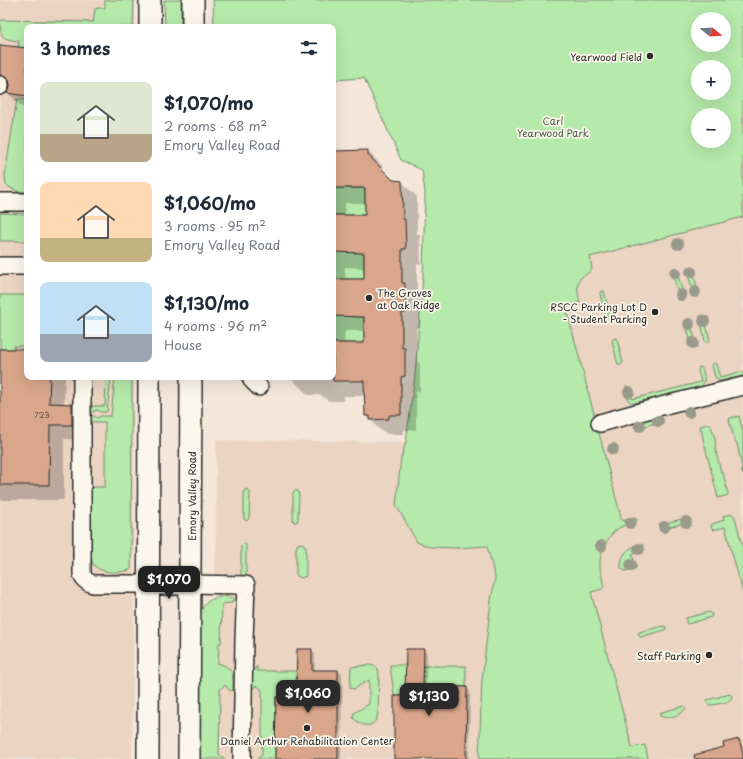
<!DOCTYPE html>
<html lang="en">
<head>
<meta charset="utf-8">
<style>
	:root { --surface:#fff; --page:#f2f2f3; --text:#1f2937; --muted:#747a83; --accent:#2b2b2b }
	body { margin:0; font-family:"Playpen Sans",sans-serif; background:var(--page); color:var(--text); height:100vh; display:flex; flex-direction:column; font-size:15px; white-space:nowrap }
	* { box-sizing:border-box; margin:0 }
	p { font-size:13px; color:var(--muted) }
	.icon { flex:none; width:22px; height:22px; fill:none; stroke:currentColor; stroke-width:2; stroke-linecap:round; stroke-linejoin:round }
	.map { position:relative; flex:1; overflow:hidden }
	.details { position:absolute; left:24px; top:24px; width:312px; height:356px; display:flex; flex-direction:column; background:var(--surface); border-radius:8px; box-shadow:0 4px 16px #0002 }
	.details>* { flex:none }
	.needle { width:26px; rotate:108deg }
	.tools { position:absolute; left:691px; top:12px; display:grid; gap:8px }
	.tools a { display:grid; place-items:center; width:40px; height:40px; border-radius:50%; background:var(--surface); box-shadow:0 4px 16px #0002; font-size:20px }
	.price { position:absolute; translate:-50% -34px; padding:0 9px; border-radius:8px; background:var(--accent); color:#fff; font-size:13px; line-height:26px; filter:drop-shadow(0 1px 2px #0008) }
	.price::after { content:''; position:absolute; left:50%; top:24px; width:12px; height:9px; margin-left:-6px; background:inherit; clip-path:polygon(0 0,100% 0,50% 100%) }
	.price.on { background:#222; color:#fff }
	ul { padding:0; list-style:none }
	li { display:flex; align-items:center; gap:12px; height:100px; padding:0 16px }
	li span { display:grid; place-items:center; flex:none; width:112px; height:80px; border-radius:8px; color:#555 }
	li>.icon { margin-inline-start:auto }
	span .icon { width:48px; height:48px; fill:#fffc; stroke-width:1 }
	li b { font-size:17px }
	h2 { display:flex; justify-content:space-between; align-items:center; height:48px; padding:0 16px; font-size:17px }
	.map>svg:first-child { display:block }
</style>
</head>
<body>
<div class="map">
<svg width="743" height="759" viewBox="0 0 743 759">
	<rect width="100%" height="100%" fill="#f4e7d9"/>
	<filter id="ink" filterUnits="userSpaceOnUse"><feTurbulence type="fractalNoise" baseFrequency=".025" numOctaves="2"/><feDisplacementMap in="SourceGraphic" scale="8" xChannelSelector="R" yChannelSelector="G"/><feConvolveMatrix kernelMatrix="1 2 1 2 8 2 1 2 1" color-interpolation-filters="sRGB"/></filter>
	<g filter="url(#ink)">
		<!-- built -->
		<g fill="#ecd4c2">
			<path d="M0,0h135v27h-108v350h107v211l-2,171h-132z"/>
			<path d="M743,209v550h-165l-136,-471z"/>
			<path d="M216,440l190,2 -5,16 16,84 13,5 27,1 30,-2 8,32 -4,22 -9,80 -3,79h-268v-94l5,-121z"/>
		</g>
		<!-- green -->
		<g fill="#b5eaab" stroke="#708a6b" fill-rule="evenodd">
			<path d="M105,0h29l-1,27h-106v21l-9,-1 1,-6c-17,-2 -19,-3 -19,-21l93,2 2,-13 3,-1h7z"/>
			<path d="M164,0h17v27h-16z"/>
			<path d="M213,0h530v217l-153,40 2,12c-3,4 -6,5 -10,8 -7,5 -4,17 -2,25l-13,4 -1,1 56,214 13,-3 2,2 -1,2c-5,2 -11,2 -15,5 -12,6 -22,25 -21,38 0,8 3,14 4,22l-2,2 -11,3 26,99 15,56 13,-2 3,13 -2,1h-167l3,-79 9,-80 4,-22 -8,-32 -30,2 -27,-1 -13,-5 -21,-37 5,-47 5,-16 9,-67 8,-99 2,-83 -3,-23 -21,-10 -37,-82 -31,2v-53h-119zM698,19h26v26h-26zM698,67h26v26h-26zM698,115h26v26h-26z"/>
			<path d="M17,99l10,1v92l-11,-1 -10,-6 -1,-10z"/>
			<rect x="333" y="188" width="32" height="27"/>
			<path d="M0,213l27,1v27h-27z"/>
			<path d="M333,252l31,1v26h-31z"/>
			<path d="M688,268h3l1,1 6,22v3l-2,1 -3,-2 -6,-23z"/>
			<path d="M675,271l2,1 7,24 -2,3 -3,-1 -6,-24z"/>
			<path d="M601,291h3l6,25 -1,1 -4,-1 -5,-23z"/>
			<path d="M0,295h27v51h-13v3h-14z"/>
			<path d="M702,315l2,1 6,25 -2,2 -3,-2 -5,-23v-2z"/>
			<path d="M333,316l31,1v26h-31z"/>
			<path d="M689,319l7,24 -1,3 -1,1 -2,-1 -7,-24 2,-2z"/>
			<path d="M614,338l3,1 6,24 -3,2h-2l-6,-24z"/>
			<path d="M714,363l2,1 4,13 23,-6v5l-23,5 -5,-4 -3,-12z"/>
			<path d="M699,367h2c4,7 5,14 0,20l-66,16 -5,-1c-4,-4 -6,-11 -4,-16l3,1 3,12 69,-17 -3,-12z"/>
			<path d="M106,377h5l-4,35h-7l-2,-2h-3l-1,2h-3l1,-5 1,-1h12z"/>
			<path d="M115,377h17l-1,192c-9,5 -31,5 -38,-5 -1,-2 -1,-4 -2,-6l-1,-68 1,-2 3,-1h11v-65h-12l-2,-2v-4h3l4,2 2,-2h11z"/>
			<path d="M739,416l4,16v43l-2,-5 1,-3 -5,-24 -2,-2 -6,-20 1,-3z"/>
			<path d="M658,417l3,3 -1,2 -23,6 -3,-1 1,-3 1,-1z"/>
			<path d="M708,424h2c3,6 7,18 5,24l6,24 2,1 5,20v2l-10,3 -18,-72z"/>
			<path d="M246,489l3,1 1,2 -1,26 -1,2 -2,1 -2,-2v-28z"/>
			<path d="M295,490l3,1 1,2 -1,26 -1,3h-3l-1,-3v-26z"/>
			<path d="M732,514l3,3 8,32v44l-18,-66 -12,3 -2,-2 1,-4 12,-4 -1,-4z"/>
			<path d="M685,518l2,1v3l-2,1 -21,5 -3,-1v-2l2,-1z"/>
			<path d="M301,543l3,1 2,4v28l-5,2 -4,-2 -1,-2v-26l2,-4z"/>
			<path d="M243,544h3v29l-2,3h-1l-2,-2v-28z"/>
			<path d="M635,546h5l4,1v3l-12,4 4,14 -11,3 -4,-3c0,-11 4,-18 14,-22z"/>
			<path d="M225,596l8,2v3l-2,2 -9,1 -1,39h-2l-1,20c17,6 15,12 15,27l-3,1 -5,-6 -5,4 -1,65 6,5h-25v-144c4,-15 12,-17 25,-19z"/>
			<path d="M709,612l3,2 -1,3 -23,7 -2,-1v-5z"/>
			<path d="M663,626l3,1 -1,3 -25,7 -1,-1 -1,-2 1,-2z"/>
			<path d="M368,665c9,0 11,3 11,11l-1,38c-4,16 -15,13 -25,4l1,-5 15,-9v-24l-15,9 -4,-1 1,-21z"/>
			<path d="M390,665h16l-1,31h-11z"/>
			<path d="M257,666v5h46v15h-17v12h-10l-1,61h-18l5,-4v-65l-6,-5 -5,6v-18z"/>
			<path d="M423,666h43v21l-43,-1z"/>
			<path d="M730,694l2,2 -1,3 -4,3 -14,3h-3l-3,-2v-3z"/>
			<path d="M684,706l2,2c-4,7 -19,12 -26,8v-2l2,-2z"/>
		</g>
		<!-- shadow -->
		<g fill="#0003" fill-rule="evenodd">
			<path d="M0,46l27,3v60l-4,-1 -15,-15 2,-2 1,-4 -5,-5 -6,-4z"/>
			<path d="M368,151l15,16v5l10,9 9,1 15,15v36l3,2 1,29h-4v32l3,3v28h-3v34l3,3v27l-4,1v38h-12v4h-17l-4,-3h-2l-15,-16 -1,-19h-21v5h-16l-7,-6h-13l-15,-15v-3h40v-225zM345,203h21v13h-21zM345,267l20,1v12h-20zM345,331h20v13h-21z"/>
			<path d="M0,350h27v27h38l-1,27 7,1 16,15v20l-23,-1v61h-64z"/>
			<path d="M311,650l4,4v17h23l4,3 -1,85h-65l11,-60 10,-12z"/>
			<path d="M423,650l4,4 -1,33 41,1 3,3 -1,68h-74l11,-62z"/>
			<path d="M739,740l4,5v14h-42z"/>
		</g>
		<!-- building -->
		<g fill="#d9a68c" stroke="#2b2b2b">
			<path d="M0,45l27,3v48l-21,-3 3,-2 1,-6 -1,-5 -4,-3 -5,-2z"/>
			<path d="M368,150v5l25,25 9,1 1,38h2l1,30h-4v34h3v30h-3v35h3v28l-4,1v38h-12v4l-19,1v-4h-5l-1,-35h-31v-38h31v-26l-31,-1v-37h31v-26l-31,-1v-37h32v-27h-32v-37z"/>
			<path d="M0,349h27v28h23l-1,26 23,1v21h-22l-1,60h-49z"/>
			<path d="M297,649h15v21h26v89h-63l1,-62 10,1v-12h10z"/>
			<path d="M406,649h18l-1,37 44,1 -1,72h-72v-63h11z"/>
			<path d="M739,739l4,15v5h-48l-1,-4 30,-8 -1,-4z"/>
		</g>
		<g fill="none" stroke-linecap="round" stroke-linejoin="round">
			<defs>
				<g id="minor">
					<path d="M0,86v-1"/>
					<path d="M0,202h27"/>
					<path d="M0,266h27"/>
					<path d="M82,377v197c2,6 5,8 11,10h55"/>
					<path d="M251,377l1,3 7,7"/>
					<path d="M600,423l69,-19 74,-18"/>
					<path d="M190,584l56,1 -2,55 -2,119"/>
				</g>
				<g id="major">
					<path d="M150,27v-27"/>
					<path d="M193,27v-27"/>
					<path d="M148,584h42"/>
					<path d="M148,759l1,-382"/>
					<path d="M189,759l2,-382"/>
				</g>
			</defs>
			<!-- minor casing -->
			<use href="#minor" stroke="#2b2b2b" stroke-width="20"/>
			<!-- major casing -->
			<use href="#major" stroke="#2b2b2b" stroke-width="24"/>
			<!-- minor -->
			<use href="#minor" stroke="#fbf7ec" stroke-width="17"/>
			<!-- major -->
			<use href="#major" stroke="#fbf7ec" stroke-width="21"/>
		</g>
		<!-- trees -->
		<g fill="#999a8b">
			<circle cx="678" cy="244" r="6"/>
			<circle cx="691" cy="272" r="6"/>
			<circle cx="675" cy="273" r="6"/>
			<circle cx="695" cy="292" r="6"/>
			<circle cx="681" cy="295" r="6"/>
			<circle cx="704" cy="321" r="6"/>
			<circle cx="689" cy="324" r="6"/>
			<circle cx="693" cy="343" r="6"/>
			<circle cx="629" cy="392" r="6"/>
			<circle cx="689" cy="412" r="6"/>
			<circle cx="658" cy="421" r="6"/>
			<circle cx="640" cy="426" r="6"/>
			<circle cx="613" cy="449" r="6"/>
			<circle cx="686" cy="522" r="6"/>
			<circle cx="630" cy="523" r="6"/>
			<circle cx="664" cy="527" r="6"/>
			<circle cx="601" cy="546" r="6"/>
			<circle cx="639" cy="549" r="6"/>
			<circle cx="631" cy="565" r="6"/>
		</g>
	</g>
	<!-- markers -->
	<g fill="#2b2b2b" stroke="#fbf7ec" stroke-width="1.5">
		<circle cx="650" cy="56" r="4"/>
		<circle cx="369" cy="298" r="4"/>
		<circle cx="655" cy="312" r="4"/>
		<circle cx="709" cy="655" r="4"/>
		<circle cx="307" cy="728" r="4"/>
	</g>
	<g text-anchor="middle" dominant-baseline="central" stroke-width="3.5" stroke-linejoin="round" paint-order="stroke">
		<!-- number labels -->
		<g font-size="8" fill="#564a43">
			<text x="42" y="415">723</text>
		</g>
		<!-- poi labels -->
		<g font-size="10" fill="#2b2b2b" stroke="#fbf7ec" text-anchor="end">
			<text x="642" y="56">Yearwood Field</text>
			<text x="377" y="292" text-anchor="start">The Groves<tspan x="377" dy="12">at Oak Ridge</tspan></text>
			<text x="647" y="306">RSCC Parking Lot D<tspan x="647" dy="12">- Student Parking</tspan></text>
			<text x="701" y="655">Staff Parking</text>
			<text x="307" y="740" text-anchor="middle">Daniel Arthur Rehabilitation Center</text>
		</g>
		<!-- park labels -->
		<g font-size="10" fill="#4e5b4b" stroke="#fbf7ec">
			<text x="553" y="120">Carl<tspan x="553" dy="12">Yearwood Park</tspan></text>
		</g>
		<!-- street labels -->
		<g font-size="10" fill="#2b2b2b" stroke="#fbf7ec">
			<text transform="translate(191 496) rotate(-90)">Emory Valley Road</text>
		</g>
	</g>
</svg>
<div class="tools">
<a><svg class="needle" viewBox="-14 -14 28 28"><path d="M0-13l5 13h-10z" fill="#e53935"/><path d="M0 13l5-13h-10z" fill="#747a83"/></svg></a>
<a>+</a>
<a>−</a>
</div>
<b class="price on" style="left:169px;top:600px">$1,070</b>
<b class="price" style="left:308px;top:714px">$1,060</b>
<b class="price" style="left:429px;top:717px">$1,130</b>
<section class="details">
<h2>3 homes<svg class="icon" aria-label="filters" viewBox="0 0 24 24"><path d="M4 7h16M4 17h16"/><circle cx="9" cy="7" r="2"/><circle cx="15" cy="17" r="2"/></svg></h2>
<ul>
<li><span style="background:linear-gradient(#dfe7d0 65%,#b9a48a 0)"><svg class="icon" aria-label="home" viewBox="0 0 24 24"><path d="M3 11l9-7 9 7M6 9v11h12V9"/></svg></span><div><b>$1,070/mo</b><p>2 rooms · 68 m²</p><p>Emory Valley Road</p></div></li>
<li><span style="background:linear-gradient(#ffd9b3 70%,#c2b280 0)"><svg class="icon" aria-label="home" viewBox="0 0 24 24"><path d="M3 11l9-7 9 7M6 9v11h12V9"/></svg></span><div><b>$1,060/mo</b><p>3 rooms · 95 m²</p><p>Emory Valley Road</p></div></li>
<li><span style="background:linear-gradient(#bfe0f5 65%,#9aa5b1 0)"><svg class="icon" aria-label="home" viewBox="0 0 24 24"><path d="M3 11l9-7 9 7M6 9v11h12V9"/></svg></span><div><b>$1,130/mo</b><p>4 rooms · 96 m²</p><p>House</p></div></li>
</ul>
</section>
</div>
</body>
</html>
